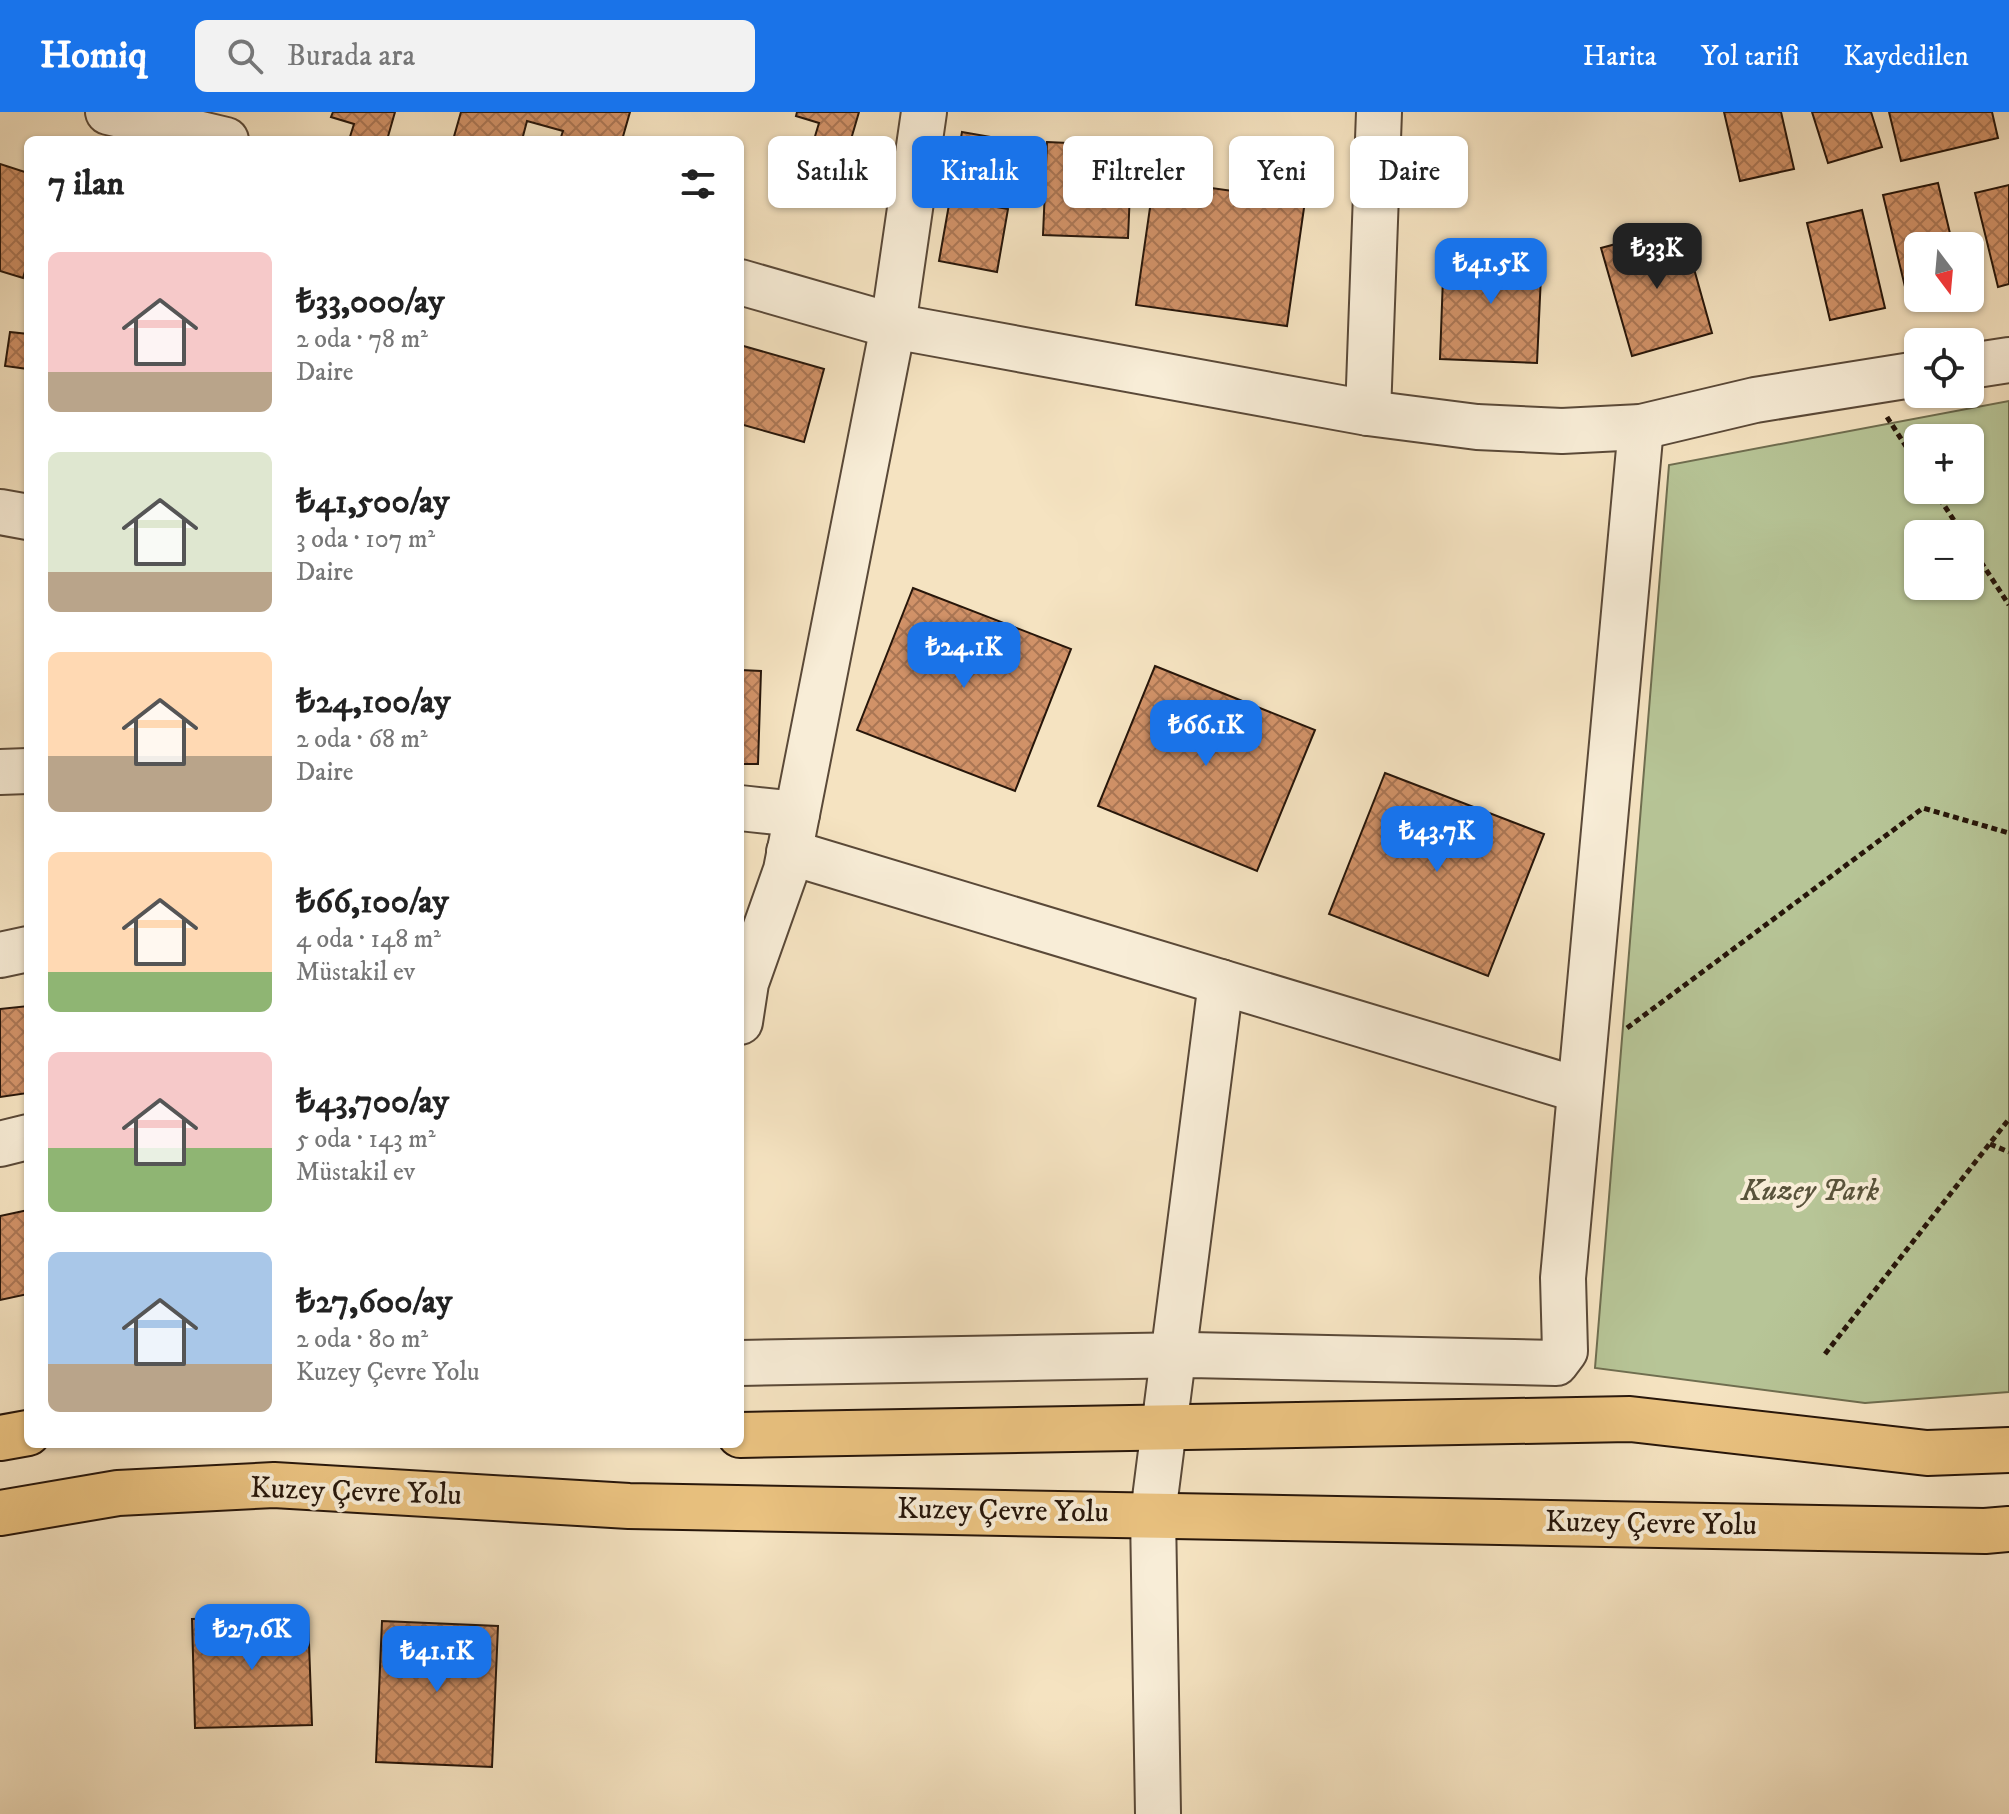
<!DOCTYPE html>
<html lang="tr">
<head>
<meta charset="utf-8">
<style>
	:root { --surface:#fff; --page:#f2f2f2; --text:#222; --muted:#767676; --accent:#1a73e8 }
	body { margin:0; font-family:"IM FELL DW Pica",serif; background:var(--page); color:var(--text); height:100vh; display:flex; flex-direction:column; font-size:30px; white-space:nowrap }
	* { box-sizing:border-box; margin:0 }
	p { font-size:26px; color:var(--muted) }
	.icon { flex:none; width:44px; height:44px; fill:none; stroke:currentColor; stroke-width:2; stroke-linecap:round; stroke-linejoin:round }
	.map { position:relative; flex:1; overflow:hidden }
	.details { position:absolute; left:24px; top:24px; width:720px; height:1312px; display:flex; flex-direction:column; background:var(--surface); border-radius:12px; box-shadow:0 2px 6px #0004 }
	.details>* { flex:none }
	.top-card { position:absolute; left:768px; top:24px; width:760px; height:72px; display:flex; gap:16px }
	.needle { width:52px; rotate:164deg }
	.fabs { position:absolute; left:1904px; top:120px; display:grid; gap:16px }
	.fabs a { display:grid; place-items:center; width:80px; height:80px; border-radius:12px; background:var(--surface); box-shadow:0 2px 6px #0004; font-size:40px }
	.price { position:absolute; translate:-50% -68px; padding:0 18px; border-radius:16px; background:var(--accent); color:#fff; font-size:26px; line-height:52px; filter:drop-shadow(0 2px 4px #0008) }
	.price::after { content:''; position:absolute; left:50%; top:48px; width:24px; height:18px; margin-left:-12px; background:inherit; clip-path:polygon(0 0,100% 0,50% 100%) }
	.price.active { background:#222; color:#fff }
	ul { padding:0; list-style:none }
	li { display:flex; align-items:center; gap:24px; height:200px; padding:0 24px }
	li span { display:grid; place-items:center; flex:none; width:224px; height:160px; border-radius:12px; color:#555 }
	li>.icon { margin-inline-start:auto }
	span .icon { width:96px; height:96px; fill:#fffc; stroke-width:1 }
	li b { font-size:34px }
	h2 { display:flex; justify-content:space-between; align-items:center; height:96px; padding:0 24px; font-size:34px }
	.tag { padding:0 28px; border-radius:12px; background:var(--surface); box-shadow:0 2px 6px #0004; font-size:28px; line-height:72px }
	.tag.active { background:var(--accent); color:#fff }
	header { display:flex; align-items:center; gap:48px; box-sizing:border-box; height:112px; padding:0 40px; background:var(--accent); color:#fff }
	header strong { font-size:38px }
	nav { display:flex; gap:44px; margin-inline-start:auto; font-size:28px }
	.search { width:560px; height:72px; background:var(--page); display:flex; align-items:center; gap:20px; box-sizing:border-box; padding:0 28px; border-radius:12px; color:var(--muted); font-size:30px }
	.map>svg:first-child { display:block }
</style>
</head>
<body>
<header>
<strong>Homiq</strong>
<div class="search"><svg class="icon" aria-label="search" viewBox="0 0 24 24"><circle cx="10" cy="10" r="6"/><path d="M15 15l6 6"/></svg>Burada ara</div>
<nav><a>Harita</a><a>Yol tarifi</a><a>Kaydedilen</a></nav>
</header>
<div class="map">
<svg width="2009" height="1702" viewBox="0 0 2009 1702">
	<defs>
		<pattern id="building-cross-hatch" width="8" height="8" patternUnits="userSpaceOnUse" patternTransform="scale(2)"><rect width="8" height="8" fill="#d19268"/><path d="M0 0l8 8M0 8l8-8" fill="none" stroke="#aa7654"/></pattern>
	</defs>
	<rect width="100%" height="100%" fill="#f5e3c1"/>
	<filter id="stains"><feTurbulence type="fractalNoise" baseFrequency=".0025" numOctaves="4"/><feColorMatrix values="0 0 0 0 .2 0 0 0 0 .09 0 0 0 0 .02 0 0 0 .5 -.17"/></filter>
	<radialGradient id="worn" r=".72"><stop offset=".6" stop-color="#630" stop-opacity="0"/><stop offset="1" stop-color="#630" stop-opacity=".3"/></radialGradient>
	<!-- green -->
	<path fill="#b7c597" stroke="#6f6e50" stroke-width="2" fill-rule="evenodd" d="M2009,289v991l-144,11 -270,-35 74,-903zM1918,326h52v52h-52zM1918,422h52v52h-52z"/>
	<!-- building -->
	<g fill="url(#building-cross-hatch)" stroke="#27160a" stroke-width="2">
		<path d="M333,0h62l-8,28h-38l5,-16 -23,-7z"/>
		<path d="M461,0h169l-8,28h-62l3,-9 -36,-10 -5,19h-69z"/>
		<path d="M797,0h62l-12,41 -34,-10 6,-20 -23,-7z"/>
		<path d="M1724,0h57l13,57 -54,12z"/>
		<path d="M1812,0h59l11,35 -54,16z"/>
		<path d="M1889,0h103l6,26 -97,23z"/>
		<path d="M962,20l58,10 -11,63 -58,-11z"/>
		<path d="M1047,30l85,4 -4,92 -85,-3z"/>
		<path d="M0,52l28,9v88l-5,17 -23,-7z"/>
		<path d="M1154,68l151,21 -18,125 -151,-21z"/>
		<path d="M1938,71l15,63h-35v42l-12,3 -23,-96z"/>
		<path d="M2009,73v99l-11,3 -23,-94z"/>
		<path d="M950,87l58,10 -11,63 -58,-11z"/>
		<path d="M1862,98l23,98 -55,12 -23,-97z"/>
		<path d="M1682,114l30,107 -80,23 -31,-108z"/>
		<path d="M1444,138l98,3 -5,110 -97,-4z"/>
		<path d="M10,220l18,2v35l-23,-3z"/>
		<path d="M740,233l84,24 -20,73 -64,-18z"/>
		<path d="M913,476l158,61 -56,142 -158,-61z"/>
		<path d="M1155,554l160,64 -58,141 -159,-65z"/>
		<path d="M740,558l21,1 -3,93h-18z"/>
		<path d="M1385,661l159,61 -56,142 -159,-62z"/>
		<path d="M28,894v87l-28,4v-88z"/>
		<path d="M28,1098v84l-28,6v-84z"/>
		<path d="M308,1504l4,109 -117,3 -3,-109z"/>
		<path d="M382,1509l116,5 -6,141 -116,-5z"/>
	</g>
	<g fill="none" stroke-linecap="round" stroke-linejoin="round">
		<defs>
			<g id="minor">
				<path d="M108,0l118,28"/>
				<path d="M740,170l153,44 475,87 109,14 85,4 79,-4 114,-27 163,-26"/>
				<path d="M1970,254l39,-6"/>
				<path d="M1368,301l11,-301"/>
				<path d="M0,400l28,5"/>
				<path d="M0,660l28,-1"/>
				<path d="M740,696l57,6"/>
				<path d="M789,740l790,238"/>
				<path d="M0,843l28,-6"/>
				<path d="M740,910l6,-39 40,-113 107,-544 31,-214"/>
				<path d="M0,1032l28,-7"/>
				<path d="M740,1251l450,-8 366,8 9,-12 -2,-73 78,-851"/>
				<path d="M1158,1702l-5,-300 68,-532"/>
			</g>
			<g id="major">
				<path d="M740,1323l890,-16 297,34 82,-3"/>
				<path d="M0,1326l28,-5"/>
				<path d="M0,1401l118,-20 156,-8 355,21 1356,25 24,-2"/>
			</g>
		</defs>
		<!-- minor casing -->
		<use href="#minor" stroke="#5a4938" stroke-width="48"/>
		<!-- major casing -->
		<use href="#major" stroke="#27160a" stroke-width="48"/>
		<!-- path -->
		<g stroke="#27160a" stroke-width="5" stroke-dasharray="6 4" stroke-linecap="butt">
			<path d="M1887,305l31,48"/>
			<path d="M1934,378l29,44"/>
			<path d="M1970,433l39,60"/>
			<path d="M1627,916l296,-220 86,25"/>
			<path d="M1990,1032l19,8"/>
			<path d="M1825,1242l184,-235"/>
		</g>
		<!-- minor -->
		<use href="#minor" stroke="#f8edd7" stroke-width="44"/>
		<!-- major -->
		<use href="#major" stroke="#eac280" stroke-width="44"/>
	</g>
	<g text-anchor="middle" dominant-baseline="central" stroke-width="8" stroke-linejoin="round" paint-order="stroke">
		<!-- park labels -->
		<g font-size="30" font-style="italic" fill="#59533b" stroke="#f8edd7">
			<text x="1810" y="1079">Kuzey Park</text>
		</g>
		<!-- street labels -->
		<g font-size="30" fill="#27160a" stroke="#f8edd7">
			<text transform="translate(356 1380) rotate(2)">Kuzey Çevre Yolu</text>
			<text transform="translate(1003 1399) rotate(1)">Kuzey Çevre Yolu</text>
			<text transform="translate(1651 1412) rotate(1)">Kuzey Çevre Yolu</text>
		</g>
	</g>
	<rect width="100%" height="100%" filter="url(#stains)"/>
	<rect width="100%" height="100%" fill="url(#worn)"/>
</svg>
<div class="fabs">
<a><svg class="needle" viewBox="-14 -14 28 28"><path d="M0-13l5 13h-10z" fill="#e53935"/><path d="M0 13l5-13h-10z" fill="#767676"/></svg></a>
<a><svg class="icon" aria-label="locate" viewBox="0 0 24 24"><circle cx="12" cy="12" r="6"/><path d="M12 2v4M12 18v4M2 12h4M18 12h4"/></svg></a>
<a>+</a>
<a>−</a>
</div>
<b class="price active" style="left:1657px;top:179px">₺33K</b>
<b class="price" style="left:1491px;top:194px">₺41.5K</b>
<b class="price" style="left:964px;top:578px">₺24.1K</b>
<b class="price" style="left:1206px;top:656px">₺66.1K</b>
<b class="price" style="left:1437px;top:762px">₺43.7K</b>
<b class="price" style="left:252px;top:1560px">₺27.6K</b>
<b class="price" style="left:437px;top:1582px">₺41.1K</b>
<div class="top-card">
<a class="tag">Satılık</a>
<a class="tag active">Kiralık</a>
<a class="tag">Filtreler</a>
<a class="tag">Yeni</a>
<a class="tag">Daire</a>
</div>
<section class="details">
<h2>7 ilan<svg class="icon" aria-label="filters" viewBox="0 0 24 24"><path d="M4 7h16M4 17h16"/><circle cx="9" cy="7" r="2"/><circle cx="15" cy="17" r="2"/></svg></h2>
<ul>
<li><span style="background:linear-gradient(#f6c9c9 75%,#b9a48a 0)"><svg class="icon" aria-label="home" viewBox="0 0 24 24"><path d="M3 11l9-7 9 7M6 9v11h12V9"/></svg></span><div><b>₺33,000/ay</b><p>2 oda · 78 m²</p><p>Daire</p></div></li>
<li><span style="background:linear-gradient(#dfe7d0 75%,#b9a48a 0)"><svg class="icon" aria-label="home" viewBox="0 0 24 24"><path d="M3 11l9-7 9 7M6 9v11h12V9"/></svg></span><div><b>₺41,500/ay</b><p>3 oda · 107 m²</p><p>Daire</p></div></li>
<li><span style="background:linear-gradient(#ffd9b3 65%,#b9a48a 0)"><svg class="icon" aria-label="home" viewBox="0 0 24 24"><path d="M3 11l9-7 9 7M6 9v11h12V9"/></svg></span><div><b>₺24,100/ay</b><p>2 oda · 68 m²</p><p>Daire</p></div></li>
<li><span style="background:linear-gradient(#ffd9b3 75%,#8fb573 0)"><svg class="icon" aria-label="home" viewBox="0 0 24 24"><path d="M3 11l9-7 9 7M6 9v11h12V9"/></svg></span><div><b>₺66,100/ay</b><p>4 oda · 148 m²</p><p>Müstakil ev</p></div></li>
<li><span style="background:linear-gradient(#f6c9c9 60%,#8fb573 0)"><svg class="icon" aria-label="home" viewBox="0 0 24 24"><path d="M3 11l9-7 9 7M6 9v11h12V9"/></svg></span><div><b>₺43,700/ay</b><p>5 oda · 143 m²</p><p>Müstakil ev</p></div></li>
<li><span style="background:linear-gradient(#a9c7e8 70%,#b9a48a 0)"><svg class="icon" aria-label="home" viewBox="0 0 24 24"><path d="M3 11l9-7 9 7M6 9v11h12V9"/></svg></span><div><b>₺27,600/ay</b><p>2 oda · 80 m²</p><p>Kuzey Çevre Yolu</p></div></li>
</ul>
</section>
</div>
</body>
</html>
